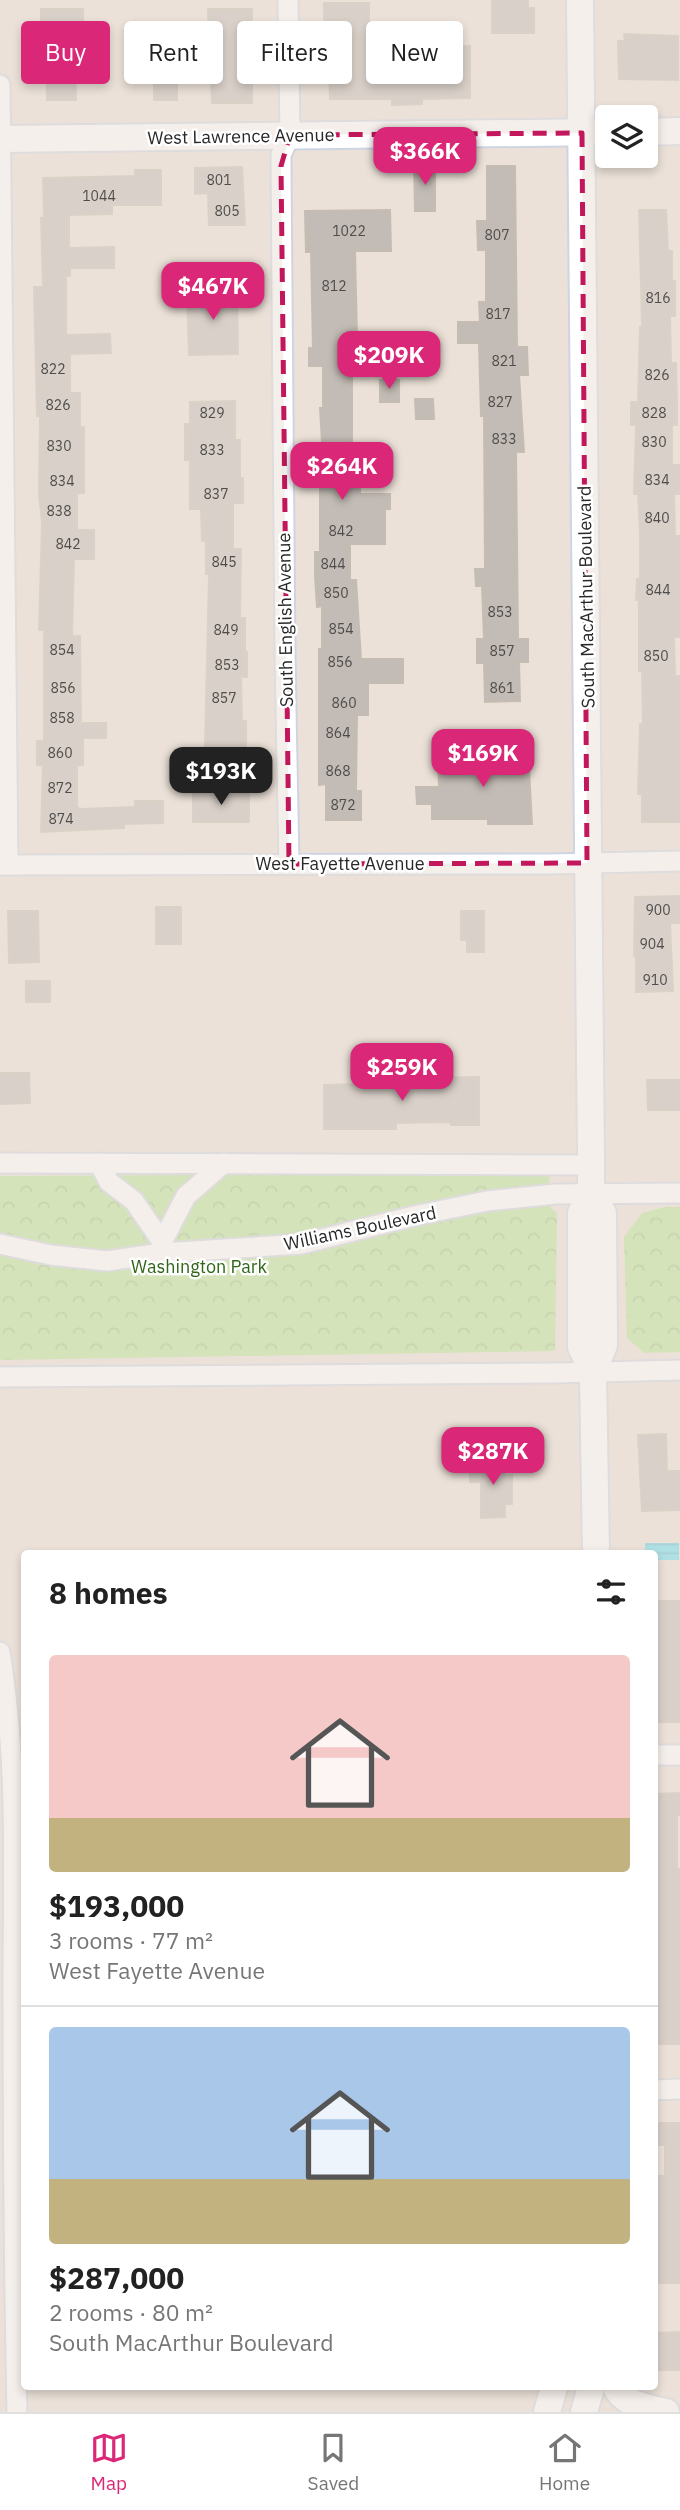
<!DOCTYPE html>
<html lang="en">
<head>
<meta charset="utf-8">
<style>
	:root { --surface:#fff; --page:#f6f6f6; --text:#222; --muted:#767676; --line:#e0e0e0; --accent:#db2777 }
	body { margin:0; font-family:"IBM Plex Sans",sans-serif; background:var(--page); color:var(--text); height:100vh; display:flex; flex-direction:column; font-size:26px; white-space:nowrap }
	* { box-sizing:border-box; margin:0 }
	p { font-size:23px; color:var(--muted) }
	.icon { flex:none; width:38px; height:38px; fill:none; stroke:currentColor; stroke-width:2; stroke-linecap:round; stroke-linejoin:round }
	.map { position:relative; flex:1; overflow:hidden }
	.sheet { position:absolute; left:21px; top:1550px; width:637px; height:840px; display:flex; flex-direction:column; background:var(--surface); border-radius:7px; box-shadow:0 4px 10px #0003 }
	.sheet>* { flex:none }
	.banner { position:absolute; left:21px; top:21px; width:639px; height:63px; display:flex; gap:14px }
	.controls { position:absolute; left:595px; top:105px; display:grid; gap:14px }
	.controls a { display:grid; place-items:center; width:63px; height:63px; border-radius:7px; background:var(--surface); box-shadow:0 4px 10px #0003; font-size:35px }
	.price { position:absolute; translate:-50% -60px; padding:0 16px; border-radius:14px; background:var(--accent); color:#fff; font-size:23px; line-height:46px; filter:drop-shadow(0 2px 4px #0008) }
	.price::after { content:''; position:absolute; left:50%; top:42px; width:21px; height:16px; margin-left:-10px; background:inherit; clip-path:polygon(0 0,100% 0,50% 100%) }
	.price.active { background:#222; color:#fff }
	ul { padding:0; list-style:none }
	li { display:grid; align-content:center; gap:14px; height:371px; padding:0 28px }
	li+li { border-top:2px solid var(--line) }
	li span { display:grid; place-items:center; height:217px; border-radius:7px; color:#555 }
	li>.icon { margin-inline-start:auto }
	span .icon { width:126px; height:126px; fill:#fffc; stroke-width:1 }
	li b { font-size:30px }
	h2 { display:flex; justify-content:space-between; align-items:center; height:84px; padding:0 28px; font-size:30px }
	.pill { padding:0 24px; border-radius:7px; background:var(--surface); box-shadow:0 4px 10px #0003; font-size:24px; line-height:63px }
	.pill.active { background:var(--accent); color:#fff }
	.tab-bar { display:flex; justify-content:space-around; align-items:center; height:98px; border-top:2px solid var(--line); background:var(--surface); font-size:19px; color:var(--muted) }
	.tab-bar a { display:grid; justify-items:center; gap:4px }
	.tab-bar .active { color:var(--accent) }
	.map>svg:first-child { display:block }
</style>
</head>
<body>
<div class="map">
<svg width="680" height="2412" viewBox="0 0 680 2412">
	<defs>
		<pattern id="forest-crowns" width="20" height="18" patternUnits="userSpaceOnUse" patternTransform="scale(1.75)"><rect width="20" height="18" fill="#b9e493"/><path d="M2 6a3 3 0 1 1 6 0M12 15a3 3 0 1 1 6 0" fill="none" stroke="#9fc47f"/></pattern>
		<pattern id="water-rules" width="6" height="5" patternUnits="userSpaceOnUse" patternTransform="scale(1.75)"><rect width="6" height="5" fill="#67def2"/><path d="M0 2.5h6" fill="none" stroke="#59bed0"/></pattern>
	</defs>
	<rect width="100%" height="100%" fill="#ebe1d8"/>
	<!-- forest -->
	<g fill="url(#forest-crowns)">
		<path d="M417,1174l132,2 2,32 6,5 -2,138 -555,9v-184z"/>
		<path d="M665,1207h15v145l-36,1 -17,-15 -3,-101 18,-24z"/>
	</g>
	<!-- water -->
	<path fill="url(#water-rules)" d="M645,1543h34v17h-24l-1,-6h-9z"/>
	<!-- building -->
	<g fill="#c3bbb5" stroke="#c6bdb2" stroke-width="2">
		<path d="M492,0h36v8h6v25h-42z"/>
		<path d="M324,3h45v28h-4v40l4,1 68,-1v-25h33v52l-48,1v5l-30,1v-6h-62l-2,-68h-4z"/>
		<path d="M41,9h42v25h-8l1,66h-29l-1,-66h-5z"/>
		<path d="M208,9h44v28h-5l-1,36h6v30h-40z"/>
		<path d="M624,34l54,2v44l-59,-1 -1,-38h7z"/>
		<path d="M177,77v23h-23v-22z"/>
		<path d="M435,162v49h-20l-1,-48z"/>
		<path d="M487,166h28l2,181h10l1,28h-9l5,77h-8l2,187h10v23h-9l1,39 -35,1 -1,-39h-7v-24h7l-2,-53h-6l-1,-17h10l-1,-153h-3l-2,-73h-21v-21h22l-1,-20h7v-52h-8l-1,-29h10z"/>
		<path d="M242,167l3,58h-36l-1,-32 -13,1v-26z"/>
		<path d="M135,170h26v35h-49v9l-43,1v33l45,-1v21h-44v8h-4v59l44,-1 1,19 -41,1v39h10v34h4v66h-7v37h17v29h-20l-2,77h8l1,87h25v15h-23v27h-6v42l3,2 55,-2v-6h28v22l-39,1v4l-83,4 2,-67h-6v-24h7v-111h-5l3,-107 -3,-30 1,-77h-3l-3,-129h9l-2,-69h3l-1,-40 92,-2z"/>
		<path d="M390,210l1,41h-36l2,86h-10l1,36h4v112h8v9h30v15h-5v35h-35v36h6l5,79h42v24h-35v32h-11l-1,76h5v29h-35v-36l-7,1v-136h3v-43l-5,1 -2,-31v-24h5v-75h4l-4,-69h3v-42h-14v-18h4l-2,-96h-5l-1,-41z"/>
		<path d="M639,210h27l2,41h4v30h3v35h-5l1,47h5l1,39v23h-5v40h8v29h-6l1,42h5v101h-6l1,39h5v146h-38v-28h-4l2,-70h3l-1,-53h-3v-71h-3l1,-21h3v-48l-2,-37h-4l2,-69h-5v-23h7l2,-75h2z"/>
		<path d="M237,290l1,64 -49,1 -2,-64z"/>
		<rect x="380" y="380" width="19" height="22"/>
		<path d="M415,399h18l1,20h-18z"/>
		<path d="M235,401v39h5v38h3v25h-10v46h8l-1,69h5v34h2v25h-6l1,44h4v26h-41l4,-173h-3v-33h-4l-1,-32h-11v-49h-5v-36h5v-22z"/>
		<path d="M494,750h34l4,74h-44v-5h-56v-15h-15l-1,-17h23l-1,-27h49v-3h7z"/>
		<rect x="193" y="792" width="56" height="30"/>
		<path d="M680,896v27h-10l3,68 -37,1v-36h-2l1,-59z"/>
		<rect x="156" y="907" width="25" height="37"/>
		<path d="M8,911h30l1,51 -30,1z"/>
		<path d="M461,911h23v41h-17v-12h-6z"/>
		<rect x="26" y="981" width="24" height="21"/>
		<path d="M0,1073h29l1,30 -30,1z"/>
		<path d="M479,1077v48h-28v-3l-55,1v6h-72v-44l82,-2v-5z"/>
		<path d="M647,1080h33v30h-32z"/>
		<path d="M666,1434l1,37h13v39l-38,1 -4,-76z"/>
		<path d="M505,1461v14h7v29h-7v13l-24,1v-36h-11v-20z"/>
		<rect x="654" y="1601" width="26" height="121"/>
		<path d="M680,1793v22h-3v54h3v175h-22l-1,-95h-3v-155z"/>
		<path d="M656,2123h24v160h-25v-24h3v-83h7v-31h-9z"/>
		<path d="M680,2332v38h-26v-37z"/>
	</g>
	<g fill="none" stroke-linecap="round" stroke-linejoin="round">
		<defs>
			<g id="street">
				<path d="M288,0l2,135 -9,20v11l4,493 4,205"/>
				<path d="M0,85l8,780"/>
				<path d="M0,865l550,-1 130,-3"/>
				<path d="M0,1163l591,2"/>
				<path d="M99,1163l10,19 25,19 28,41"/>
				<path d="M0,1244l51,11 56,6 55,-8 139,-9 113,-28 73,-15 69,-7 124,-1"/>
				<path d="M162,1253v-11l24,-46 38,-33"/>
				<path d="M0,1377l555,-4 125,-3"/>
				<path d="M0,1652c18,109 13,219 13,329 0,144 1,287 4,431"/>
				<path d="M654,1755h26"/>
				<path d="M654,2090l26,-1"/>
			</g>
			<g id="secondary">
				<path d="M580,0l11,1159v34l-10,20v134l12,25"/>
				<path d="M646,132l34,-1"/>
				<path d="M0,139l607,-7"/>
				<path d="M591,1193l12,20 1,132 -11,27 3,182"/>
				<path d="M616,2387c9,18 32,21 50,25"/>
				<path d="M547,2412l7,-25"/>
				<path d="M584,2412l7,-25"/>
			</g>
		</defs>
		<!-- street casing -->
		<use href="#street" stroke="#ced4e2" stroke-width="23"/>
		<!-- secondary casing -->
		<use href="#secondary" stroke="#ced4e2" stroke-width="30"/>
		<!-- street -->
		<use href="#street" stroke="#fff" stroke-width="19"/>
		<!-- secondary -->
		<use href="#secondary" stroke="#fff" stroke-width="26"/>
	</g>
	<!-- marked area -->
	<path d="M0 0H680V2412H0ZM582,133l5,730 -298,1 -8,-698 9,-31z" fill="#ebe1d8" fill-opacity=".55" fill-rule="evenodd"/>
	<path fill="none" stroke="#c2185b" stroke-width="5" stroke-dasharray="14 9" stroke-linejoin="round" d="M582,133l5,730 -298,1 -8,-698 9,-31z"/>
	<g text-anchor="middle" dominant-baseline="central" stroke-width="5" stroke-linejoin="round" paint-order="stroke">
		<!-- number labels -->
		<g font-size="14" fill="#4f4d4b">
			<text x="219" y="180">801</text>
			<text x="99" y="196">1044</text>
			<text x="227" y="211">805</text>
			<text x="349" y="231">1022</text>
			<text x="497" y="235">807</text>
			<text x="334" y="286">812</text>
			<text x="658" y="298">816</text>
			<text x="498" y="314">817</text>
			<text x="504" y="361">821</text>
			<text x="53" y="369">822</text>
			<text x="657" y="375">826</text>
			<text x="500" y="402">827</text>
			<text x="58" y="405">826</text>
			<text x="212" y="413">829</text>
			<text x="654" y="413">828</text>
			<text x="504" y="439">833</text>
			<text x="654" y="442">830</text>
			<text x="59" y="446">830</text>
			<text x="212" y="450">833</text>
			<text x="657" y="480">834</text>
			<text x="62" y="481">834</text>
			<text x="216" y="494">837</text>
			<text x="59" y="511">838</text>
			<text x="657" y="518">840</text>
			<text x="341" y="531">842</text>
			<text x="68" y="544">842</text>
			<text x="224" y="562">845</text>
			<text x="333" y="564">844</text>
			<text x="658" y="590">844</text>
			<text x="336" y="593">850</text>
			<text x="500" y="612">853</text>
			<text x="341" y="629">854</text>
			<text x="226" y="630">849</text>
			<text x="62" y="650">854</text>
			<text x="502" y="651">857</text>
			<text x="656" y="656">850</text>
			<text x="340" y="662">856</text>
			<text x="227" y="665">853</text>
			<text x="63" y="688">856</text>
			<text x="502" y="688">861</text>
			<text x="224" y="698">857</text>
			<text x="344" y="703">860</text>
			<text x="62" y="718">858</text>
			<text x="338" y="733">864</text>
			<text x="60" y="753">860</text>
			<text x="338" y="771">868</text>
			<text x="60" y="788">872</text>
			<text x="343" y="805">872</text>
			<text x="61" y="819">874</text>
			<text x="658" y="910">900</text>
			<text x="652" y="944">904</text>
			<text x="655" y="980">910</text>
		</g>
		<!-- street labels -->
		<g font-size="18" fill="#282828" stroke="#fff">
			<text transform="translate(241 136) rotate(-1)">West Lawrence Avenue</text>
			<text transform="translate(586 597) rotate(-91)">South MacArthur Boulevard</text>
			<text transform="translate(285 620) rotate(-91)">South English Avenue</text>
			<text x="340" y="863">West Fayette Avenue</text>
			<text transform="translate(360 1228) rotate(-12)">Williams Boulevard</text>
		</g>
		<!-- park labels -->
		<g font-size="18" fill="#316617" stroke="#fff">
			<text x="199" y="1266">Washington Park</text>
		</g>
	</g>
</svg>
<div class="controls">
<a><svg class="icon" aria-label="layers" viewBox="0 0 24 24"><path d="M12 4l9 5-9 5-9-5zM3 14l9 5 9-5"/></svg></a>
</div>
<b class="price" style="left:425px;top:187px">$366K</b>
<b class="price" style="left:213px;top:322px">$467K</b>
<b class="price" style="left:389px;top:391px">$209K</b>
<b class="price" style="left:342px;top:502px">$264K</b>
<b class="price" style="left:483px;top:789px">$169K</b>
<b class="price active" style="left:221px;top:807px">$193K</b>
<b class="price" style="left:402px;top:1103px">$259K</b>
<b class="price" style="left:493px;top:1487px">$287K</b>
<div class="banner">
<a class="pill active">Buy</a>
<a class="pill">Rent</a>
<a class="pill">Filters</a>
<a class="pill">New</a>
</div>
<section class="sheet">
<h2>8 homes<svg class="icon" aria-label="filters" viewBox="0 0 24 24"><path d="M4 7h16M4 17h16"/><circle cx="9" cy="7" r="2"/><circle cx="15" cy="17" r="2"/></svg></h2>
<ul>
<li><span style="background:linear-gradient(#f6c9c9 75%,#c2b280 0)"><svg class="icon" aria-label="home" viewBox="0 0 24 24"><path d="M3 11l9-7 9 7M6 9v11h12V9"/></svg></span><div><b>$193,000</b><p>3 rooms · 77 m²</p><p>West Fayette Avenue</p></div></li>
<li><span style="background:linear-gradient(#a9c7e8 70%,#c2b280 0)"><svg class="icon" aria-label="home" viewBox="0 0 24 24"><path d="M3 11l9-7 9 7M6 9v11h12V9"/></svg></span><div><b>$287,000</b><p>2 rooms · 80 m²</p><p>South MacArthur Boulevard</p></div></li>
</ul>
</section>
</div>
<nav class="tab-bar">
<a class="active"><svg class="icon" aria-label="map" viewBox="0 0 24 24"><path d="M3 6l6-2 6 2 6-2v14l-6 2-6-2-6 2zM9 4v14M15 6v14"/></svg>Map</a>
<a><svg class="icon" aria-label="saved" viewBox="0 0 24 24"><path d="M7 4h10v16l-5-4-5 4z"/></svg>Saved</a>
<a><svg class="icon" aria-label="home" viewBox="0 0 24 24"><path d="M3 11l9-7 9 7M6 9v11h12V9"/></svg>Home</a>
</nav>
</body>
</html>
